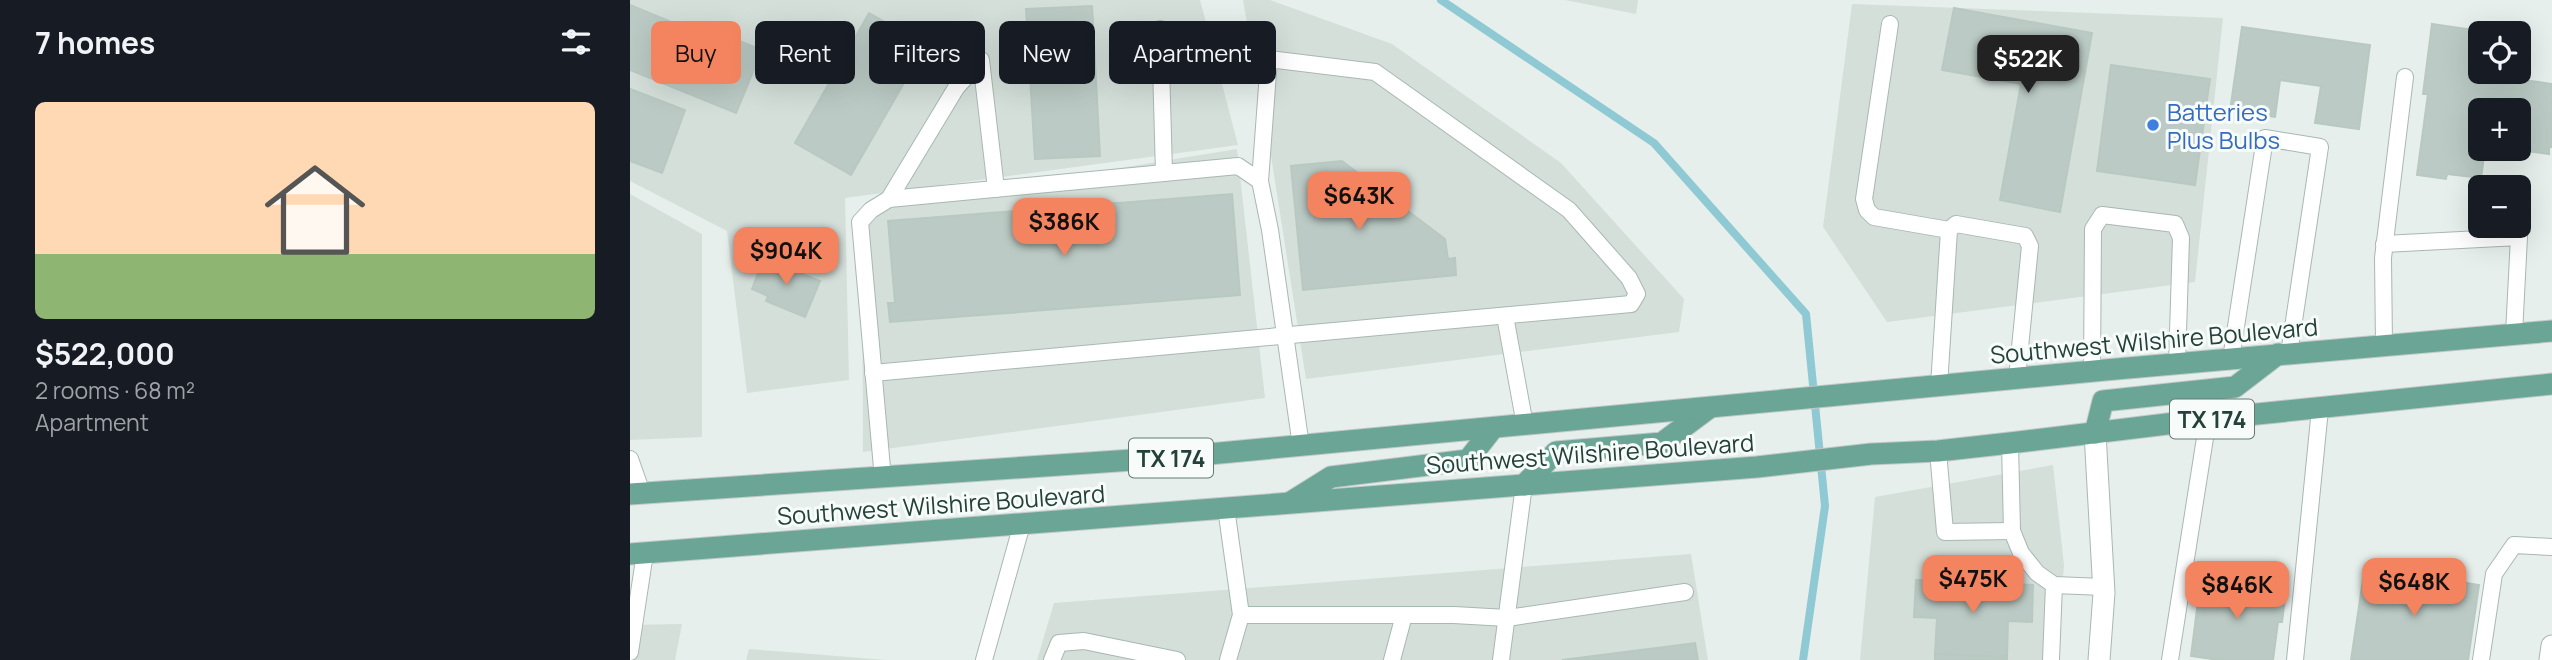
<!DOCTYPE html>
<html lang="en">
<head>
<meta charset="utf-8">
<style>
	:root { --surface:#171b24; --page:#242831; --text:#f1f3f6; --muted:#9ea1a6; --line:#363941; --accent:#f4845f }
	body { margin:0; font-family:Manrope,sans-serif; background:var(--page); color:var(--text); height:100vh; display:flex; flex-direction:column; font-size:26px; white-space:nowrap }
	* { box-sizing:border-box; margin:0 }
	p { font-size:23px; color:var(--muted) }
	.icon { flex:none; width:38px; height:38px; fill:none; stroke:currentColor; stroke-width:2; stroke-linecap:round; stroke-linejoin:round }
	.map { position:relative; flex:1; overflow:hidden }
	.details { display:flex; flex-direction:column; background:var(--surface); width:630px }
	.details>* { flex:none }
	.top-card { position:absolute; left:21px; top:21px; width:665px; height:63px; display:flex; gap:14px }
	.tools { position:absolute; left:1838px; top:21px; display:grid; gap:14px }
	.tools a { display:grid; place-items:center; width:63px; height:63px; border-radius:10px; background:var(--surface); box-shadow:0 7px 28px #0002; font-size:35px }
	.price { position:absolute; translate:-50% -60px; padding:0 16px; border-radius:14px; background:var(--accent); color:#111; font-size:23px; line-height:46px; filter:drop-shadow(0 2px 4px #0008) }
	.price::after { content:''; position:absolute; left:50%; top:42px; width:21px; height:16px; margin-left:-10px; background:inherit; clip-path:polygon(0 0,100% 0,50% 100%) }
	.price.selected { background:#222; color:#fff }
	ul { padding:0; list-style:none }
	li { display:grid; align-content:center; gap:14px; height:371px; padding:0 35px }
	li+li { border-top:2px solid var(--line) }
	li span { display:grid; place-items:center; height:217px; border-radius:10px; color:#555 }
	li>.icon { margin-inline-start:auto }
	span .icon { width:126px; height:126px; fill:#fffc; stroke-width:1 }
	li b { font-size:30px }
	h2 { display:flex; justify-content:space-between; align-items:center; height:84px; padding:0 35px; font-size:30px }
	.chip { padding:0 24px; border-radius:10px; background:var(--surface); box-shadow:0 7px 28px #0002; font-size:24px; line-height:63px }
	.chip.selected { background:var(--accent); color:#111 }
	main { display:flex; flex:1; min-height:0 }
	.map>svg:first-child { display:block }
</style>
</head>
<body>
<main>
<section class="details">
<h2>7 homes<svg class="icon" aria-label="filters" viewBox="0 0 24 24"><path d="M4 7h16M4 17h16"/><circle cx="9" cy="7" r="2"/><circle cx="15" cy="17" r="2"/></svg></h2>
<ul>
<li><span style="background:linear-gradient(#ffd9b3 70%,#8fb573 0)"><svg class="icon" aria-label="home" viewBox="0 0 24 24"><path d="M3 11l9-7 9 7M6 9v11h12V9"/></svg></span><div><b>$522,000</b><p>2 rooms · 68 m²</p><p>Apartment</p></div></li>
</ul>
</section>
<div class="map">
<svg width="1922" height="660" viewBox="0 0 1922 660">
	<rect width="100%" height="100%" fill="#e6efeb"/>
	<!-- built -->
	<g fill="#d4dfda">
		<path d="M0,0h570l38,145 -393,53 4,182 -102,13 -20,-162 -97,-50z"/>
		<path d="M613,0h27l122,44 169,119 123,136 -5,33 -373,47 -37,-236z"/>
		<path d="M935,0h73l-2,14z"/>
		<path d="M1222,4l371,14 -28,264 -308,40 -64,-95z"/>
		<path d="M607,149l28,249 -402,54 -1,-242z"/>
		<path d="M0,194l72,40v203l-72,3z"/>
		<path d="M1423,465l11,100 -8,95h-196l15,-163z"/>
		<path d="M1061,554l17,106h-671l17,-57z"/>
		<path d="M52,624l-7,36h-45v-35z"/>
		<path d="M119,649l137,11h-140z"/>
	</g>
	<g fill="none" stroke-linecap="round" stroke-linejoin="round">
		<!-- stream -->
		<path stroke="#8ec9d4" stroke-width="8" d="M811,0l213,143 152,171 19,192 -22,154"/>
	</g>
	<!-- building -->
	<g fill="#bbcac4" stroke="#b8c9c2" stroke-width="2">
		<path d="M0,5l87,36 3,-8 42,17 -26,63 -106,-43z"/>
		<path d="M462,6l8,150 -65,3 -9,-150z"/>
		<path d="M1324,8l138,25 -32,179 -60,-12 21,-116 -79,-14z"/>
		<path d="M239,13l57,32 -75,130 -56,-32z"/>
		<path d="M1802,24l62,9h-14v39h14v4l58,8v63h-3v7l-39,-5h8v-39h-38v39h5l-4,29 -34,-4 -1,5 -29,-4 11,-81h-5z"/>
		<path d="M1612,27l128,18 -11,84 -44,-6 6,-37 -41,-6 -5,37 -45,-6z"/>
		<path d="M1481,65l99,14 -15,106 -98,-14z"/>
		<path d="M0,89l55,21 -23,63 -32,-12z"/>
		<path d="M712,161l103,78 3,20 7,-1 1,17 -153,15 -12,-124z"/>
		<path d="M602,194l8,101 -350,27 -2,-19h7l-7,-82z"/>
		<path d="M134,258l56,23 -15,36 -39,-16 2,-5 -16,-7z"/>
		<path d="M1735,566l114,19 -11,75h-117z"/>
		<path d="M1571,578l85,12 -4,32h-4l-5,38h-54l-28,-4z"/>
		<path d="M1286,580l117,5 -1,37 -24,-1 -1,36 -72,-3 2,-36 -23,-1z"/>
		<path d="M1065,643l3,17h-136z"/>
		<path d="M1305,654l72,3v3h-72z"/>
	</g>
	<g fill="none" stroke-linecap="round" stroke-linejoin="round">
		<defs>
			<g id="service">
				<path d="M1260,24l-26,175 3,11 7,7 75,13"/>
				<path d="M530,29l4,144"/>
				<path d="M259,199l67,-111 25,-28 15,129"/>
				<path d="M1754,244l135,-7 -5,97"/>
				<path d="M875,316l20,109"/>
				<path d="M1754,345l-1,-87 22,-181"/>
				<path d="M1601,359l34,-221 55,9 -31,207"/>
				<path d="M1462,371l1,-142 9,-14 73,9 6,14 -4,126"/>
				<path d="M243,373l758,-69 6,-10 -8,-16 -60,-68 -194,-138 -106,-13 -9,122"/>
				<path d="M1309,386l10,-156 7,-6 69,12 5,10 -13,132"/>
				<path d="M1380,443l2,88 9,22 16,20 17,12 50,2"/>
				<path d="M1308,451l7,81 67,-1"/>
				<path d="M0,459l12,34"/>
				<path d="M253,479l-23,-257 11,-12 18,-11 349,-33 22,15 10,49 31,216"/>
				<path d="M596,508l15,107 -13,45"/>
				<path d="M611,615h213l53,3 178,-26"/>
				<path d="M0,652l15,-99"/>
				<path d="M354,660l38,-136"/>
				<path d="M422,660l7,-17 25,-2 93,19"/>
				<path d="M762,660l12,-45"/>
				<path d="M871,660l23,-175"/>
				<path d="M1421,660l3,-75"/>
				<path d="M1540,660l38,-241"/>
				<path d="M1665,660l25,-251"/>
				<path d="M1851,660l13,-86 20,-29 38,2"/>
			</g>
			<g id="minor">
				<path d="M1465,433l9,160 -5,67"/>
				<path d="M1920,660l2,-14"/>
			</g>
			<g id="primary">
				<path d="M1465,433l8,-32 132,-14 43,-33"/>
				<path d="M894,485l32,-33 106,-9 47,-35"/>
				<path d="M0,494l547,-37 928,-87 447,-39"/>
				<path d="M661,502l40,-25 137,-17 25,-32"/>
				<path d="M0,554l1127,-87 114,-13 67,-3 72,-8 198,-24 344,-35"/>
			</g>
		</defs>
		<!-- service casing -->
		<use href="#service" stroke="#a8b8b2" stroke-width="18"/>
		<!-- minor casing -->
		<use href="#minor" stroke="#a8b8b2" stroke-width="23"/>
		<!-- primary casing -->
		<use href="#primary" stroke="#c2cac8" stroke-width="23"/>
		<!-- service -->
		<use href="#service" stroke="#fff" stroke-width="16"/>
		<!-- minor -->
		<use href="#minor" stroke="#fff" stroke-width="21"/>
		<!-- primary -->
		<use href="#primary" stroke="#6aa596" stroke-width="21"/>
	</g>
	<!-- markers -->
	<circle fill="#3f7fe0" stroke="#f7fbf9" stroke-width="2.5" cx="1523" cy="125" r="7"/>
	<g text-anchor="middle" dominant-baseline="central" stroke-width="6" stroke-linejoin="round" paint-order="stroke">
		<!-- shield labels -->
		<g fill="#f7fbf9" stroke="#637a73" stroke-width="2">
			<rect x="1540" y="399.5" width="84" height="39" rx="5"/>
			<rect x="499" y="438.5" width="84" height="39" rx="5"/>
		</g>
		<g font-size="23" font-weight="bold" fill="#24423a">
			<text x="1582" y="419">TX 174</text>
			<text x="541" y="458">TX 174</text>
		</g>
		<!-- shop labels -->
		<g font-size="24" fill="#366cbe" stroke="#f7fbf9" text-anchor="start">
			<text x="1537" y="111">Batteries<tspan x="1537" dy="28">Plus Bulbs</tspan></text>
		</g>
		<!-- street labels -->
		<g font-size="24" fill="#24423a" stroke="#f7fbf9">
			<text transform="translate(1524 340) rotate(-5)">Southwest Wilshire Boulevard</text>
			<text transform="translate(960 453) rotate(-4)">Southwest Wilshire Boulevard</text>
			<text transform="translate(311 504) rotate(-4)">Southwest Wilshire Boulevard</text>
		</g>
	</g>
</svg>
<div class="tools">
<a><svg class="icon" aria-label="locate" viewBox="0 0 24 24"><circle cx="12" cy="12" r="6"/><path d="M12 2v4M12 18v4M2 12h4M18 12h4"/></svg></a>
<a>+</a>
<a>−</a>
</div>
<b class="price selected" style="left:1398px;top:95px">$522K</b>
<b class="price" style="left:729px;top:232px">$643K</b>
<b class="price" style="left:434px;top:258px">$386K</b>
<b class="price" style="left:156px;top:287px">$904K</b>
<b class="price" style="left:1343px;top:615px">$475K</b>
<b class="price" style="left:1784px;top:618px">$648K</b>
<b class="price" style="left:1607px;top:621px">$846K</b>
<div class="top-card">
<a class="chip selected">Buy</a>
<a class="chip">Rent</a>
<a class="chip">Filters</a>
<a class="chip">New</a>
<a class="chip">Apartment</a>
</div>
</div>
</main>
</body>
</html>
